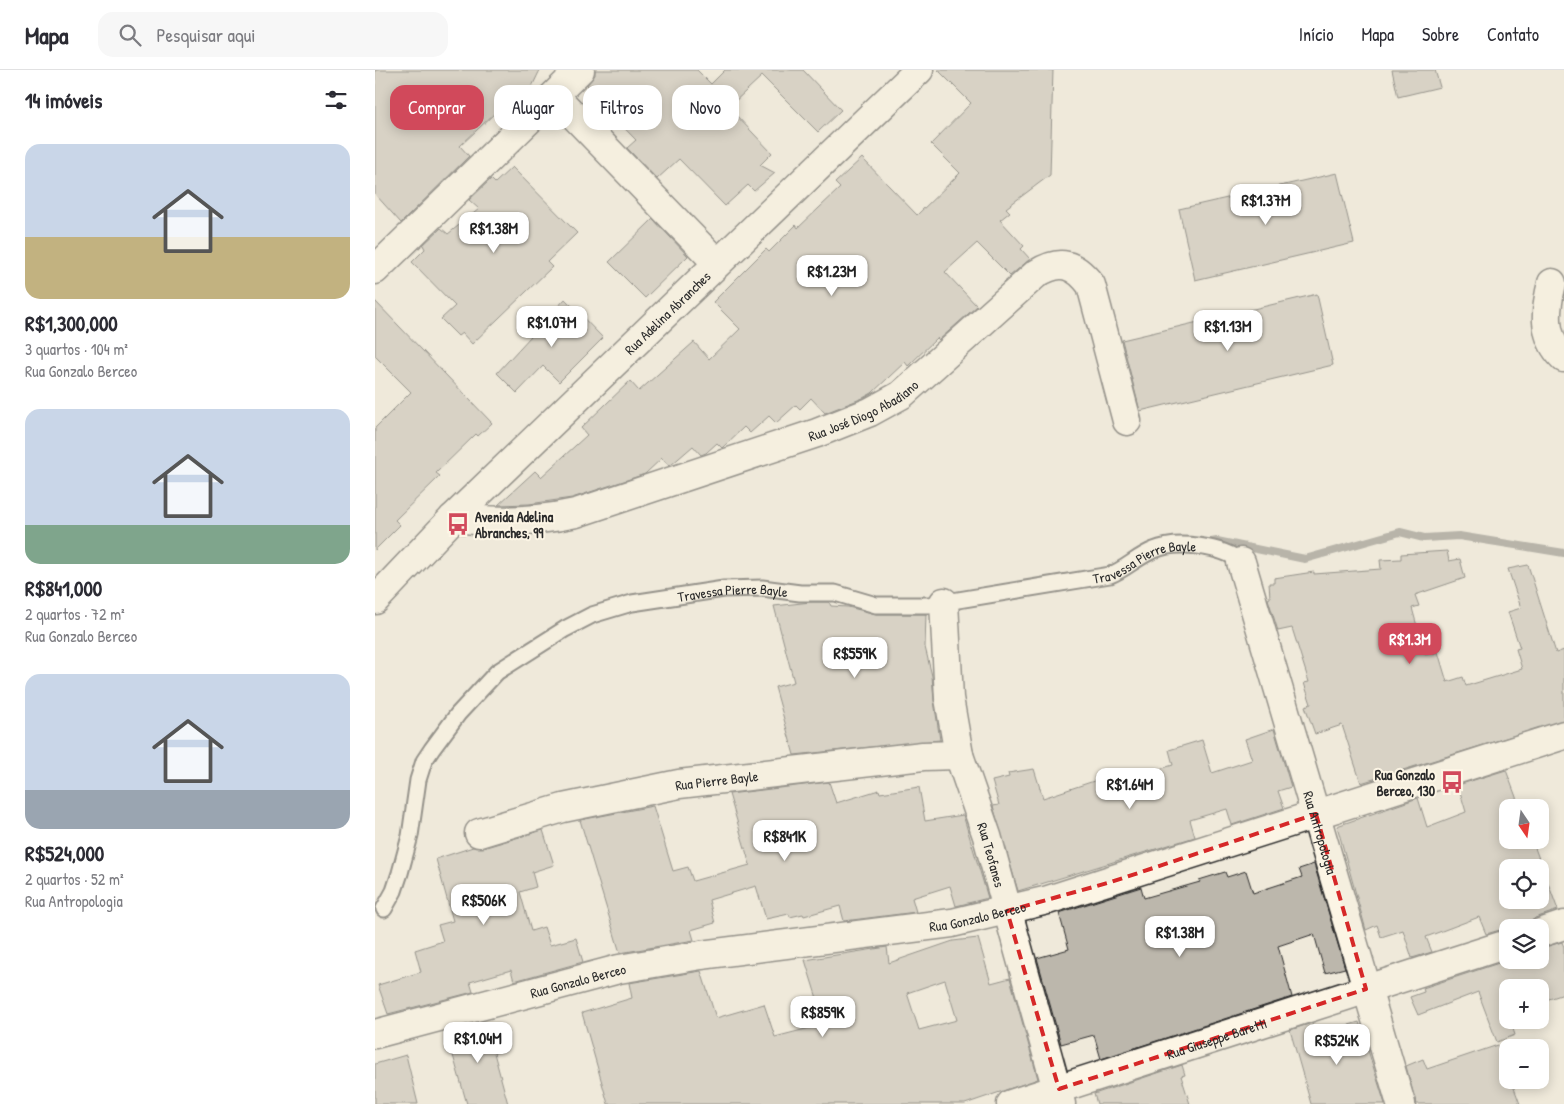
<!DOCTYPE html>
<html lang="pt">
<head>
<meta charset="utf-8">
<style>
	:root { --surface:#fff; --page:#f7f7f7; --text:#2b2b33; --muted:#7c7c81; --line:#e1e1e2; --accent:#d1495b }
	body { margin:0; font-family:"Patrick Hand",sans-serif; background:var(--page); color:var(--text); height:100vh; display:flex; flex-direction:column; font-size:19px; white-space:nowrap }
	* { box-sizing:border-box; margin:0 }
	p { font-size:16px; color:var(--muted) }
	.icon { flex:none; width:28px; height:28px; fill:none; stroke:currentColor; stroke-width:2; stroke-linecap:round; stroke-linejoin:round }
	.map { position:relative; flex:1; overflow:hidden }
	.side { display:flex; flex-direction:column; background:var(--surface); width:375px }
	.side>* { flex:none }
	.guide { position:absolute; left:15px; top:15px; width:475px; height:45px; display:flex; gap:10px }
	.needle { width:32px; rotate:167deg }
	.buttons { position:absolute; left:1124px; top:729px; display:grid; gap:10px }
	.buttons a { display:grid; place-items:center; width:50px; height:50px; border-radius:10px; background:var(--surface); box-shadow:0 2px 12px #0003; font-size:25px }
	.price { position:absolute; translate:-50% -42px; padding:0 11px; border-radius:10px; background:#fff; color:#222; font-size:16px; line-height:32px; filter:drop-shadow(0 1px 2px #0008) }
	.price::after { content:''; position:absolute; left:50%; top:30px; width:15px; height:11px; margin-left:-8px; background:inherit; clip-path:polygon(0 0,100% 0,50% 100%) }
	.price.on { background:var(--accent); color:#fff }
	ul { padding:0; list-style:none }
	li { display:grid; align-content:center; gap:10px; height:265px; padding:0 25px }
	li span { display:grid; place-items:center; height:155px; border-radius:15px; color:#555 }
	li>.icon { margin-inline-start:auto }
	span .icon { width:90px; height:90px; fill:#fffc; stroke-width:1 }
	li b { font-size:21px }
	h2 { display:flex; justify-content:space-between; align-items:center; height:60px; padding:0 25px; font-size:21px }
	.pill { padding:0 18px; border-radius:15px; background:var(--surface); box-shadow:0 2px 12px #0003; font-size:18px; line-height:45px }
	.pill.on { background:var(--accent); color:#fff }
	header { display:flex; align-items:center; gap:30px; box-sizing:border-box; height:70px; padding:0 25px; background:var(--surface); border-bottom:1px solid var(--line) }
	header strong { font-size:24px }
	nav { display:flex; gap:28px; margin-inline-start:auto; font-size:18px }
	.search { width:350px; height:45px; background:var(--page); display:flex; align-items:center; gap:12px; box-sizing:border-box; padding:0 18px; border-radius:15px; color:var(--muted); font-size:19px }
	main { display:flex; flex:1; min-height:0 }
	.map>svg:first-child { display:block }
</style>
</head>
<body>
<header>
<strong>Mapa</strong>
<div class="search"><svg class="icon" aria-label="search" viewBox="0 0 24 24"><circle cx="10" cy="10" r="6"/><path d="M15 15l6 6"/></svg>Pesquisar aqui</div>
<nav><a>Início</a><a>Mapa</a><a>Sobre</a><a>Contato</a></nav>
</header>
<main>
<section class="side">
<h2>14 imóveis<svg class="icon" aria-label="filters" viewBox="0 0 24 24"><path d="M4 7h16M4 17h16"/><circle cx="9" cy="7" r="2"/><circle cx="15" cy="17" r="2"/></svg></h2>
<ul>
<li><span style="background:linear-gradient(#c9d6e8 60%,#c2b280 0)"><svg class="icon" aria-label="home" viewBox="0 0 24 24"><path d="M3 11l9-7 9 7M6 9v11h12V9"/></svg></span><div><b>R$1,300,000</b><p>3 quartos · 104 m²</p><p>Rua Gonzalo Berceo</p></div></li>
<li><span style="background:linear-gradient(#c9d6e8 75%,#7fa58c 0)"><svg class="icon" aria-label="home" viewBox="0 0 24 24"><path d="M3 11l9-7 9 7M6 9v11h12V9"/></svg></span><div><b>R$841,000</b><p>2 quartos · 72 m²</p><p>Rua Gonzalo Berceo</p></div></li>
<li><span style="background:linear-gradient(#c9d6e8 75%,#9aa5b1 0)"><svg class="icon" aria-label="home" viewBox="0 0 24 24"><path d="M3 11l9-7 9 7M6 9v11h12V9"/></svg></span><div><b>R$524,000</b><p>2 quartos · 52 m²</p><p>Rua Antropologia</p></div></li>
</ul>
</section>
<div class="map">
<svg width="1189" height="1034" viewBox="0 0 1189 1034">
	<rect width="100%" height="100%" fill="#efe9da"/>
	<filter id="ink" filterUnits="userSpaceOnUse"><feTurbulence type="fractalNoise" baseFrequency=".02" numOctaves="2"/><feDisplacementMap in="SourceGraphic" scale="10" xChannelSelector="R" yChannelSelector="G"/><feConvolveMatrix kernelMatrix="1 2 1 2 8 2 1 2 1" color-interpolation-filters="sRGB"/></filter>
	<g filter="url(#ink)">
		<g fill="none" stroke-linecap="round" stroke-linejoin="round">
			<!-- stream -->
			<path stroke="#75736d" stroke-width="8" d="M831,473l11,-2 88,18 95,-27 24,6 35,-2 105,17"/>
		</g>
		<!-- building -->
		<g fill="#bcb7ac" stroke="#2b2b2b" fill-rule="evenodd">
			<path d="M0,0h165l-15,31 -11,-6 -54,51 9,10 -68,67 -26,-29z"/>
			<path d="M220,0h102l14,14 14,-14h78l38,40 -23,22 -56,-56 -31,29 4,4 -2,3 39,41 -12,12 15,8 -21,18 -6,-6 -23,21 -46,-47 -22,20 -30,-31 9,-8 -39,-40 2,-3 -12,-12 8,-10z"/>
			<path d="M563,0h115l-3,105 -44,33 4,4 -10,8 24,26 -3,3 9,10 -20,17 -33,-33 -32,29 32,34 -38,34 -2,-2 -29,28 -3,-4 -33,31 -9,5 -38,15 -14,-15 -11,11 -4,-4 -20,18 -7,-7 -19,17 -6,-6 -22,21 -5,-5 -11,10 -5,2 -8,-9 -22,19 -2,1 -7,-8 -17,16 -73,24 -43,6 -31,1 37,-34 6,6 46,-42 -6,-7 49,-47 9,10 55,-49 15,17 31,-30 -27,-27 53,-53 3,3 27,-27 2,3 42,-40 -5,-5 27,-25 55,57 43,-42 -29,-29 40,-41z"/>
			<path d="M1017,0h43l5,17 -42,10z"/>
			<path d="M137,97l65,66 -30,29 5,5 -80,77 -10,-11 -4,3 -17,-17 14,-13 -43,-44 13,-13 -2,-4 18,-17 7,6 31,-25 -10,-9 22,-21 4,4z"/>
			<path d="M962,103l17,70 -159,37 -16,-71z"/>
			<path d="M278,149l35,37 -43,42 -36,-36z"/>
			<path d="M942,224l16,71 -193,46 -18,-71z"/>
			<path d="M190,229l38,39 -44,44 -16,-16 -26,27 -20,-20z"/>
			<path d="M0,231l117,122 -14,13 -2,-2 -40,39 4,3 -45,44 5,5 -25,25v-122l36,-36 -36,-36z"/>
			<path d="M1072,481l2,10 11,-2 5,19 -50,17 4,11 -7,2 13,47 13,-3 9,30 16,-5 3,9 56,-17 -6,-20 4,-1 -12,-36 13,-4 -13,-39 20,-4 28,88 8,-3v70l-203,63 -19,-58 -27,9 -10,-28 6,-2 -7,-21 5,-1 -17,-54 -14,3 -10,-32 2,-1 -1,-15h5v-5l40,-6v2l67,-5 -1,-9 21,-1v-5z"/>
			<path d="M436,532h18l2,4 17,1 28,7h50l-1,33 7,29 2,25 6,39 -146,15 -19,-68 19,-5 -20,-76z"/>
			<path d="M899,659l17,58 -13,4 6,17 -52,17 -5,-16 -37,11 5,17 -177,54 -25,-85 6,-1 -7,-24 17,-4 -1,-4 26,-4 9,29 75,-25 2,8 53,-16 -4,-15 33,-10 10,33 40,-13 -7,-21z"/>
			<path d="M1131,700l14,38h-13v32h25l26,70 -23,8 -9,10h-19l-21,6 -7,-17 -53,20 6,15 -20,6 -9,-28 -22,7 -4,-12 -11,5 -29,-104 81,-28 9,29 39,-15 -8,-27zM1132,798h33v32h-33z"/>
			<path d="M454,712l7,21 43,-13 1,3 39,-6 6,34 38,-6 25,83 -32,8 -6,-20 -38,12 4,14 -72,9 -4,-15 -36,10 -1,-2 -13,3 -1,-3 -23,5 -10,-33 -47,14 6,23 -24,7 3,10 -74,13 -40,-133 73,-14 20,65 15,-4 5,14 57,-16 -21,-71z"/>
			<path d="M168,760l11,35 -22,7 4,15 -16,5 11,39 13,-4 6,18 26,-7 7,24 -69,19 -3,-11 -41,12 3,10 -85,22 -10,-29 43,-13 -6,-22 28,-9 -5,-16 15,-4 -17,-62 37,-12 10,1z"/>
			<path d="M939,794l31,104 -20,5 -11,-39 -36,12 14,51 -191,62 -7,-24 -33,9 -24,-86 32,-9 -10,-36 82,-26 3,11 56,-16 -1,-2 26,-8 2,5 19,-6 7,22 49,-16 -3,-8z"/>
			<path d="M603,868l13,45 19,-5 28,101 -73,25h-357l-26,-91 50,-15 -3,-15 72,-12 15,47 48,-14 11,33 50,-13 -20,-64 82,-13 2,16 64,-22zM570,910l12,40 -38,10 -12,-37z"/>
			<path d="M1187,872l2,5v47l-24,8v-14h-33v32h23l1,3 -18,6 2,6 -18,7 -19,-50 -60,23 -8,-18 14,-5 -1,-4 85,-28h32v-12z"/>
			<path d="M106,952l1,3 9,-2 8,28 -5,2 14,51h-41l-21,-73z"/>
			<path d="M984,952l26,82h-74l-21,-74 22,-7 3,12z"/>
			<path d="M1123,975l9,25v10h4l9,24h-104l-10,-38 17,-7 4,10z"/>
			<path d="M31,985l12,49h-43v-40z"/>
			<path d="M807,995l3,10 -4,1 9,28h-93l-3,-10z"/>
		</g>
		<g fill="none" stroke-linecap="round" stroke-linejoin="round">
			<defs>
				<g id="service">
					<path id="s1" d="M9,839l10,-18 6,-18 10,-37 8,-56 6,-19 8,-12 26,-35 39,-42 68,-43 27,-14 40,-12 92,-14 38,-1 38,5h35l41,12h52l182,-30c16,-6 28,-19 44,-25 23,-10 69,-4 87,12"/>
				</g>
				<g id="minor">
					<path d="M180,26l162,167"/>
					<path d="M0,200l205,-200"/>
					<path d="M1177,213c-7,27 -10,54 12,75"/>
					<path id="s2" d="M78,448c43,5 82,4 123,-5l241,-80 53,-21 31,-17 135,-121c24,-15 38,-11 55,11l36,136"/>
					<path id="s3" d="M866,492l160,542"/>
					<path id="s4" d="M0,530l78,-82 466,-448"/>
					<path id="s5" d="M569,532l5,96 10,57 28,81 74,268"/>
					<path id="s6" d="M104,763l84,-25 116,-24 244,-28 36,-1"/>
					<path d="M1165,863l24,-8"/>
					<path id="s7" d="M0,964l244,-65 82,-14 251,-32 96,-23 516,-165"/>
					<path id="s8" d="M636,1034l496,-160"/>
				</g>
			</defs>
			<!-- service casing -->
			<use href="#service" stroke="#2b2b2b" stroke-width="19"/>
			<!-- minor casing -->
			<use href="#minor" stroke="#2b2b2b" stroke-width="31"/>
			<!-- service -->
			<use href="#service" stroke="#fcf5e5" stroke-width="15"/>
			<!-- minor -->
			<use href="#minor" stroke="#fcf5e5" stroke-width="28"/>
		</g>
	</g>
	<!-- marked area -->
	<path d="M0 0H1189V1034H0ZM941,744l50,175 -307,100 -52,-178 104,-29z" fill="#efe9da" fill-opacity=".55" fill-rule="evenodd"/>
	<path fill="none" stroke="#d62828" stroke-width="4" stroke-dasharray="10 6" stroke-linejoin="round" d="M941,744l50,175 -307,100 -52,-178 104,-29z"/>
	<!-- icons -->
	<defs>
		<symbol id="bus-bare" viewBox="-9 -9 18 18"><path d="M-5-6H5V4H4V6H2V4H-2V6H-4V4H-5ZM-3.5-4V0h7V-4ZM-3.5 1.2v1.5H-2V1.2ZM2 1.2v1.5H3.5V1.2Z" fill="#d1495b" stroke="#fcf5e5" stroke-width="2.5" paint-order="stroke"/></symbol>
	</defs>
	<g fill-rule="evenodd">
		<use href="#bus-bare" x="67" y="438" width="32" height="32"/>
		<use href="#bus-bare" x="1061" y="696" width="32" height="32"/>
	</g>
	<g text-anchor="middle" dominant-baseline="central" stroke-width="4" stroke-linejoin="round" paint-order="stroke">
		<!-- street labels -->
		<g font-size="14" fill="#2b2b2b" stroke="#fcf5e5">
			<text stroke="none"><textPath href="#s4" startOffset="410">Rua Adelina Abranches</textPath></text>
			<text stroke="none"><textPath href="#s2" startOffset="429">Rua José Diogo Abadiano</textPath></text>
			<text stroke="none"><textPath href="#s1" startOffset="944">Travessa Pierre Bayle</textPath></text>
			<text stroke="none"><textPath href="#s1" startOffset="524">Travessa Pierre Bayle</textPath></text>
			<text stroke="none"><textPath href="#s6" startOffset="244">Rua Pierre Bayle</textPath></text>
			<text stroke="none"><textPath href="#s3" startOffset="282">Rua Antropologia</textPath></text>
			<text stroke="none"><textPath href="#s5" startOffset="259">Rua Teofanes</textPath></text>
			<text stroke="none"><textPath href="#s7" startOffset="615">Rua Gonzalo Berceo</textPath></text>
			<text stroke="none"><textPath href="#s7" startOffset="210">Rua Gonzalo Berceo</textPath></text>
			<text stroke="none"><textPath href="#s8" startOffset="216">Rua Giuseppe Baretti</textPath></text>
		</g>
		<!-- poi labels -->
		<g font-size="14" font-weight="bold" fill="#2b2b2b" stroke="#fcf5e5" text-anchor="start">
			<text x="100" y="446">Avenida Adelina<tspan x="100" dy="16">Abranches, 99</tspan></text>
			<text x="1060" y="704" text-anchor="end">Rua Gonzalo<tspan x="1060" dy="16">Berceo, 130</tspan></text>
		</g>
	</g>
</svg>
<div class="buttons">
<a><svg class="needle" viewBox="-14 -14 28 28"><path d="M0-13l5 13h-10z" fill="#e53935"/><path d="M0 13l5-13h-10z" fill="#7c7c81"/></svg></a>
<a><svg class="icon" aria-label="locate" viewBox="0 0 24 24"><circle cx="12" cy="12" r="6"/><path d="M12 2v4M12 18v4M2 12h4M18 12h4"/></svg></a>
<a><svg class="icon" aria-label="layers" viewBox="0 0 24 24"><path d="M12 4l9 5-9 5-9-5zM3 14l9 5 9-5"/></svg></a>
<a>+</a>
<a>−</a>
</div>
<b class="price" style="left:891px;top:156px">R$1.37M</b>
<b class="price" style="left:119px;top:184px">R$1.38M</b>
<b class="price" style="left:457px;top:227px">R$1.23M</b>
<b class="price" style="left:177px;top:278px">R$1.07M</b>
<b class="price" style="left:853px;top:282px">R$1.13M</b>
<b class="price on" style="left:1035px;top:595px">R$1.3M</b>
<b class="price" style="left:480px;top:609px">R$559K</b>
<b class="price" style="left:755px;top:740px">R$1.64M</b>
<b class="price" style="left:410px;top:792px">R$841K</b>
<b class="price" style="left:109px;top:856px">R$506K</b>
<b class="price" style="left:805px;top:888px">R$1.38M</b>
<b class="price" style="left:448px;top:968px">R$859K</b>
<b class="price" style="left:103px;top:994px">R$1.04M</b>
<b class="price" style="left:962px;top:996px">R$524K</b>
<div class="guide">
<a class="pill on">Comprar</a>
<a class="pill">Alugar</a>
<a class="pill">Filtros</a>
<a class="pill">Novo</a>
</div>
</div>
</main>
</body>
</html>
